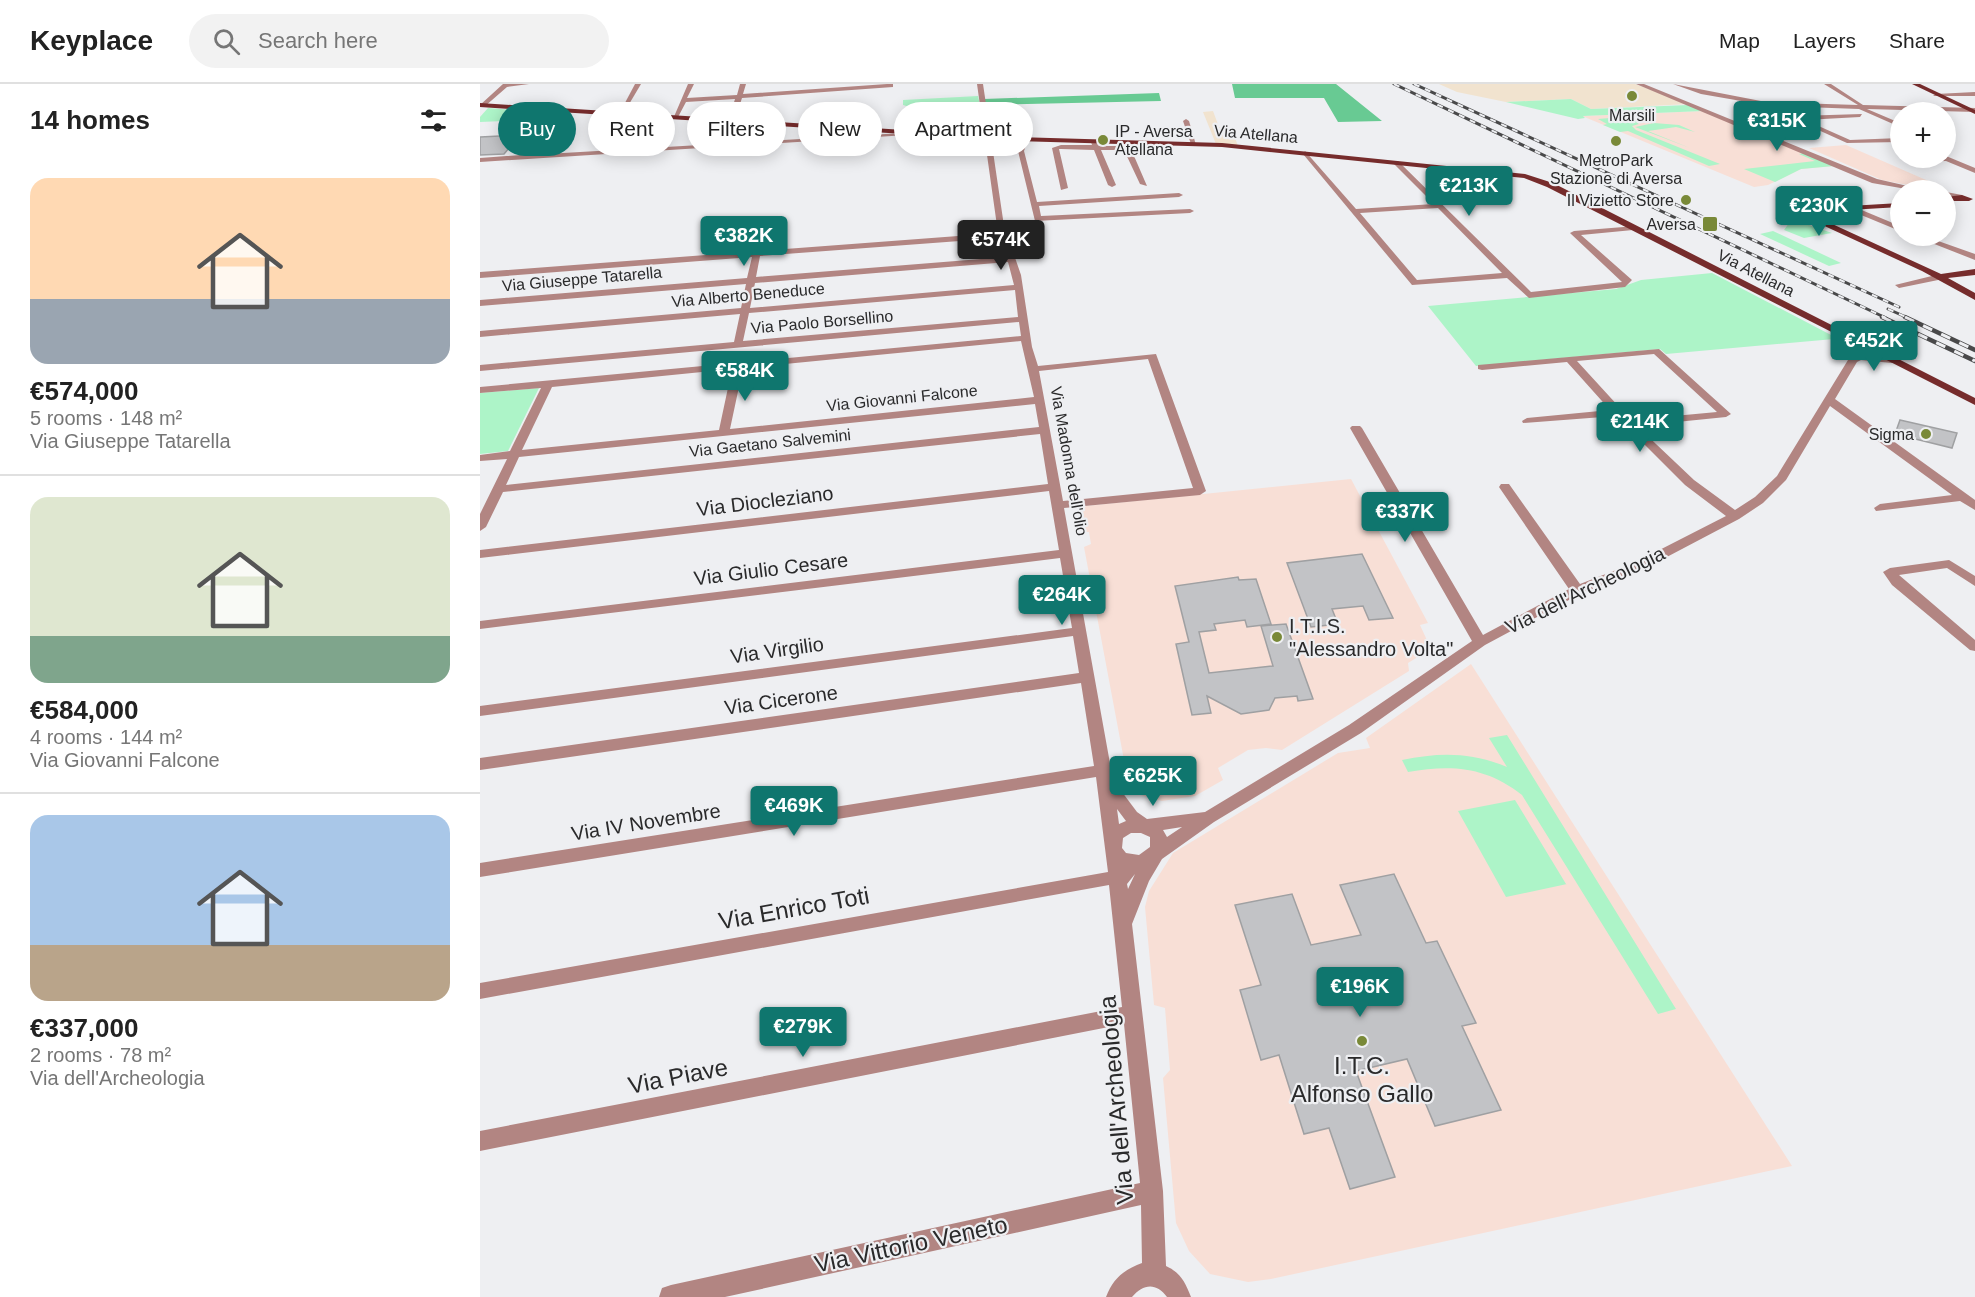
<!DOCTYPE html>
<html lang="en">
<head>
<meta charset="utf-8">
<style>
	:root { --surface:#fff; --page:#f2f2f2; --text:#222; --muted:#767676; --line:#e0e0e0; --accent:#0f766e }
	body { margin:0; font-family:Helvetica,sans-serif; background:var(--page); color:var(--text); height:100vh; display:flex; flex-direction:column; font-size:22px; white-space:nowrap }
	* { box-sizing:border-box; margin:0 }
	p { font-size:20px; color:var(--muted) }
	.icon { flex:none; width:33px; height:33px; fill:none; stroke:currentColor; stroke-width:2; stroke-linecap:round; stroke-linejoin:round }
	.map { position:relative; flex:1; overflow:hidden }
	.side { display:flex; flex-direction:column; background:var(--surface); width:480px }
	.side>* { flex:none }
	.banner { position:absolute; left:18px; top:18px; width:570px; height:54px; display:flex; gap:12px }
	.tools { position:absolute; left:1410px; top:18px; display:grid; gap:12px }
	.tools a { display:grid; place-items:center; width:66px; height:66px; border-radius:50%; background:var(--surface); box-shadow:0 3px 15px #0003; font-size:30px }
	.price { position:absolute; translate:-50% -51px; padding:0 14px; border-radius:6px; background:var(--accent); color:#fff; font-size:20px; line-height:39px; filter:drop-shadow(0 2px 3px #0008) }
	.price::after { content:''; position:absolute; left:50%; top:36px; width:18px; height:14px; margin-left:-9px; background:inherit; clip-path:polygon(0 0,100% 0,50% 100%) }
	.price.on { background:#222; color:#fff }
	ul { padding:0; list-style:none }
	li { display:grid; align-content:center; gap:12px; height:318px; padding:0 30px }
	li+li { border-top:2px solid var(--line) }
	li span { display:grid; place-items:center; height:186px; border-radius:18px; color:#555 }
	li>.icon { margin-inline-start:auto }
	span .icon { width:108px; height:108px; fill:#fffc; stroke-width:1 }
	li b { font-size:26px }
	h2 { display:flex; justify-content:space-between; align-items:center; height:72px; padding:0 30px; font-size:26px }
	.pill { padding:0 21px; border-radius:27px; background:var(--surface); box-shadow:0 3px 15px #0003; font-size:21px; line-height:54px }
	.pill.on { background:var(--accent); color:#fff }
	header { display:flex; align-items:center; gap:36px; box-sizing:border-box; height:84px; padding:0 30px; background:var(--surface); border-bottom:2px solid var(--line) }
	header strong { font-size:28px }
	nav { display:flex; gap:33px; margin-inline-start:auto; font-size:21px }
	.search { width:420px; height:54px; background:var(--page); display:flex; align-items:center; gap:15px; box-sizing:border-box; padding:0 21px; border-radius:33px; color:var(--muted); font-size:22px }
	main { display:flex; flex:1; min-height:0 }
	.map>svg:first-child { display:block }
</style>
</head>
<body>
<header>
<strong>Keyplace</strong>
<div class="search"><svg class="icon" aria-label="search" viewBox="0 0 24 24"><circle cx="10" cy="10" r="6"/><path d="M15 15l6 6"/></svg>Search here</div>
<nav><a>Map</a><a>Layers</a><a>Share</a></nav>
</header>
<main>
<section class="side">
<h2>14 homes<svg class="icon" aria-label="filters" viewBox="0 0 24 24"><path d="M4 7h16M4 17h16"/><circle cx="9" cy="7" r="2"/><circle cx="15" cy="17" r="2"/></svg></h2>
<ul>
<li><span style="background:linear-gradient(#ffd9b3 65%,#9aa5b1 0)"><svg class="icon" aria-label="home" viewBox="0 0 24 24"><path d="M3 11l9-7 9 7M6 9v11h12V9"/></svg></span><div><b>€574,000</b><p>5 rooms · 148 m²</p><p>Via Giuseppe Tatarella</p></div></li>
<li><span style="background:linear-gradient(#dfe7d0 75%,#7fa58c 0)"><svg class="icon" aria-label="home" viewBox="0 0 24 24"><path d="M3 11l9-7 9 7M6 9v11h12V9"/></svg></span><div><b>€584,000</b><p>4 rooms · 144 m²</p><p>Via Giovanni Falcone</p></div></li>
<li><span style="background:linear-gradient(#a9c7e8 70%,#b9a48a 0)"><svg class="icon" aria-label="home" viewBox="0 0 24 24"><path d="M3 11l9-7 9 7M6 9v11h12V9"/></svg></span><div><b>€337,000</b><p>2 rooms · 78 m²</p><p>Via dell'Archeologia</p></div></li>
</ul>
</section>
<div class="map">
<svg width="1495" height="1213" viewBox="0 0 1495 1213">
	<rect width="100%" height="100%" fill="#eeeff2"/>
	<!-- industrial -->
	<g fill="#f1e3cf">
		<path d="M959,0h196l54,20 -98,5 -20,-10 -65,3 -49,-10z"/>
		<path d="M733,27l6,16h12l7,19 -22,-2 -13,-32z"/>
	</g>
	<!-- education -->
	<g fill="#f8dfd6">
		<path d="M1223,27l131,55 -33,3 -33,16 -14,2 -172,-71z"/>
		<path d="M1366,61l87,38 -25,2 -26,-5 -73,-32z"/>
		<path d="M871,395l77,144 -8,2 11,24 -23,14 1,8 -127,79 -16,-2 -18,2 -30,18 5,12 -28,16 -33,5 -32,-9 -46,-245 7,-3 -2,-12h-7l-4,-20 8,-6z"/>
		<path d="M991,580l321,502 -521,113 -23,3 -38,-8 -21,-23 -13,-28 -13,-145 7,-8 -5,-62 -11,-3 -9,-98 4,-16 24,-38 165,-100 32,-5 -4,-10z"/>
	</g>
	<!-- green -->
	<g fill="#adf4c8">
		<path d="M498,12l8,36 -73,-1 -3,-24 -7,-2v-5z"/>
		<path d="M1091,15l20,10 97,-4 15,6 -120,5 2,2 -7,1 -72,-17z"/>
		<path d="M8,24l38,3h7l-7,9 -46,2v-5z"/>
		<path d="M1153,32l11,5 -8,1 3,2 -7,2 4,4 84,34 -11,2 -81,-35 -8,1 -17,-7 4,-1 -9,-5z"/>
		<path d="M1174,39l25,2 16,7 -19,-5 -28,4 42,17 -55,-21z"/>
		<path d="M1324,69l30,13 -33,3 -26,13 -31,-13 71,-8 -16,-7z"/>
		<path d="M1312,135l40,14 -28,5 -20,-8z"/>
		<path d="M1293,147l68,32 -12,3 -69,-32z"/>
		<path d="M1232,189l121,63 1,3 -168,15 -6,-5 -184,17 -48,-60 188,-17 25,-9z"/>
		<path d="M59,304l-31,63 -28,3v-61z"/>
		<path d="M1027,651l169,274 -18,5 -136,-219c-35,-28 -70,-31 -114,-23l-6,-12c38,-8 69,-8 105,7l-18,-29z"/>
		<path d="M1035,716l51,84h1l-61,13 -48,-86z"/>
	</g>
	<!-- forest -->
	<g fill="#68ca93">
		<path d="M752,0h104l46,37 -44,1 -14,-24h-89z"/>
		<path d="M679,9l2,8 -175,4 -2,-6z"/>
	</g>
	<!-- building -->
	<g fill="#c2c3c6" stroke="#9fa0a2" stroke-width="1.5">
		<path d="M40,51l-16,19 -24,1v-18z"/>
		<path d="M1420,336l57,13 -5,15 -57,-14z"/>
		<path d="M882,470l31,64 -24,2 -6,-14 -31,3 6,15 -27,3 -24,-64z"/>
		<path d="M758,493l1,3 17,-1 15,45 -24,3 -2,-7 -31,4 2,6 -17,2 10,41 64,-7 -12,-40 25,-2 27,75 -15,2 -1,-5 -22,2 -6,12 -28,4 -34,-18 4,17 -19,2 -16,-71 13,-2 -14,-56z"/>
		<path d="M914,790l32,69 11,-2 39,82 -14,3 39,84 -66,16 -28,-67 -51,12 39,106 -45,12 -21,-61 -25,6 -25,-79 -18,5 -21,-70 21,-5 -26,-80 57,-11 19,51 50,-10 -21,-50z"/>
	</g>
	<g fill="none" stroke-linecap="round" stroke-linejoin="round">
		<!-- minor -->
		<g fill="#b28582" fill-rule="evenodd">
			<path d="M23,0h26l-22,3 -23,20h-4v-2z"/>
			<path d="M155,0h6l-19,32h-4z"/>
			<path d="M208,0h6l-7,14 50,-3 3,-11h6l-3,10 144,-10h6v3l-151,11 -8,24 -3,2 -3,-2 7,-23 -49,3 -9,17h-4z"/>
			<path d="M497,0h6l21,142 17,49 11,72 6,19 118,-12 50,137 -6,4 -136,13 49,272 24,32 10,7 58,-7 144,-87 123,-84 -122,-213 2,-2h8l2,2 121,207 86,-46 -70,-102 2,-3h8l71,100 54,-21 92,-47 -41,-31 -69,-69 -93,7 -1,-2 5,-3 83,-8 -43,-48 -85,8 -4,-1v-4l181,-16 72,65 -5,3 -89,9 57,54 41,30 20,-13 22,-21 71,-116v-8l15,-8h6v4l-11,6 34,3 5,3 -5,3 -31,-3 -4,2 -22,37 140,101v10l-15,-9 -84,10 -2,-3 6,-4 72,-9 -122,-89 -44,74 -23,23 -24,16 -95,50 -62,24 -97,52 -124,88 -147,89 -52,37 -13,22 -17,43 31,267 3,75c15,7 19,16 25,31h-24c-11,-15 -24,-13 -35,0h-26c7,-18 17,-27 36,-34l-1,-58 -416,92h-66l3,-9 9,-3 469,-102 -16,-159 -644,127v-20l642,-124 -13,-122 -629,114v-16l628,-111 -12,-95 -616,100v-14l614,-97 -13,-83 -601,87v-12l599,-85 -6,-37 -593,80v-10l592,-78 -12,-70 -580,71v-8l579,-71 -10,-59 -569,67v-8l568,-66 -8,-50 -537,58 -17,35 -6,4v-17l27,-55 -27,2v-6l30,-4 31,-63 -61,5v-6l541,-51 -2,-14 -539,49v-6l254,-23 6,-28 -260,23v-6l261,-23 5,-24 -266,22v-6l267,-22 5,-21 -272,21v-6l518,-39zM520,154l6,19 -250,20 4,-21zM528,178l6,23 -264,23 5,-25zM535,206l3,27 -275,24 6,-28zM541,257l13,56 -304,32 13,-61zM1174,270l63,58 -86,8 -54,-59zM668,275l45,129 -130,13 -24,-130zM252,285l-13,61 -197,20 30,-63zM555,320l4,23 -533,58 13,-28zM637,725l9,12 -7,3zM702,743l-15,10 -4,-7zM651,749h10l9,4v10l-11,8 -13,-2 -4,-5 1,-10zM655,790l-7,15 -1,-5z"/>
			<path d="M1156,0h8l233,95 48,11h-13l-40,-7z"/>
			<path d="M1193,0l93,18 92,3 -34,-21h7l32,21 112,3v4l-108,-3 33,14v4l-41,-18 -84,-3 22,10 65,-2 -2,3 -55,3 45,20 50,-2v4l-53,1 -77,-35v-2l-69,-12z"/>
			<path d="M1495,8v4h-42l3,-2z"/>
			<path d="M83,25l2,3 -36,43 391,-23 3,2 -443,28v-4l41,-3z"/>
			<path d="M706,35l3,2 7,24 -5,-1 -8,-23z"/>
			<path d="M1473,50l2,3 -9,2v-4z"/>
			<path d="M545,54l3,2 -4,11 13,51 142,-9 4,2 -4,2 -140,9 2,10 149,-7 4,2 -4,2 -155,8 -17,-70 4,-11z"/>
			<path d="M614,56l5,6h26l6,3 16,37 -7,-2 -16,-34h-23l15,35 -4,2 -4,-2 -14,-35 -33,-1h-2l9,39 -7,2 -9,-42 9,-3h31l-1,-3z"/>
			<path d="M825,67l51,58 78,-5 -42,-42 6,-1 133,131 91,-10 -52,-49 4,-2 62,-5v4h-3l-52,5 51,45 -7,7 -96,11 -22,-20 -95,7 -109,-131zM958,124l64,65 -85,7 -57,-67z"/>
			<path d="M1466,72l29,12v5l-29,-12 -28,1 -8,-4z"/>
			<path d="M1466,108l16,3 1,2 -4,2 -13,-3z"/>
			<path d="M1372,122l48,20v5l-51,-21z"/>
			<path d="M1434,152h10l51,18v6z"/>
			<path d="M1460,190l3,1v4l-44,9 -4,-3z"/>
			<path d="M1469,476l26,16v10l-28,-18 -48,7 76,65v11l-5,-1 -78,-65 -9,-13 7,-4z"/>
		</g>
		<!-- major -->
		<g fill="#762c2c" fill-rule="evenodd">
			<path d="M1432,0h8l55,26v4z"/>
			<path d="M0,19l535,34 207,6 303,31 28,9 422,215v7l-428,-218 -23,-9 -302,-31 -207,-6 -535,-34z"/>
			<path d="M1482,111l11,4 -4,2h-23v-4z"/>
			<path d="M1310,119l25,5 85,-5v4l-85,5 -26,-3 8,4h21l-1,4 124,57 34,-5v6l-27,3 27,15v7l-53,-29 -117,-54h-12l-13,-6v-4z"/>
		</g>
		<defs>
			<g id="rail-far1">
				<path d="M914,0l492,234"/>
				<path d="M934,0l485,223"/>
				<path d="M1408,225l20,9"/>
			</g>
			<g id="rail">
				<path d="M1402,233l93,44"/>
				<path d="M1425,233l70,33"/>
			</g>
		</defs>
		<!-- rail-far1 casing -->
		<use href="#rail-far1" stroke="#49494a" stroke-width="3"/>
		<!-- rail casing -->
		<use href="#rail" stroke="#49494a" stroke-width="4.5"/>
		<!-- rail-far1 -->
		<use href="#rail-far1" stroke="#eeeff2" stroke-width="2" stroke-dasharray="6" stroke-linecap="butt"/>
		<!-- rail -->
		<use href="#rail" stroke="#eeeff2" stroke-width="3" stroke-dasharray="10" stroke-linecap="butt"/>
	</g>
	<!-- markers -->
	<g fill="#798938" stroke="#eeeff2" stroke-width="2">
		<circle cx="1152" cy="12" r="6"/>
		<circle cx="623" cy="56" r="6"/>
		<circle cx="1136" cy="57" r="6"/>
		<circle cx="1206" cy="116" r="6"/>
		<rect x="1222" y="132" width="16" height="16" rx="3"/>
		<circle cx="1446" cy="350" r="6"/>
		<circle cx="797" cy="553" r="6"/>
		<circle cx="882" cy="957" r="6"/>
	</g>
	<g text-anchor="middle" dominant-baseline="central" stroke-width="4.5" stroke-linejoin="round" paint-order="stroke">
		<!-- far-poi labels -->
		<g font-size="16" fill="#2a2a2b" stroke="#eeeff2" text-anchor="end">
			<text x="1152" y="31" text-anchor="middle">Marsili</text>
			<text x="635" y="47" text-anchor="start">IP - Aversa<tspan x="635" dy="18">Atellana</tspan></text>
			<text x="1136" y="76" text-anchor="middle">MetroPark<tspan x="1136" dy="18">Stazione di Aversa</tspan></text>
			<text x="1194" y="116">Il Vizietto Store</text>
			<text x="1216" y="140">Aversa</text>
			<text x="1434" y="350">Sigma</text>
		</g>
		<!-- far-street labels -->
		<g font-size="16" fill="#2a2a2b" stroke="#eeeff2">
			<text transform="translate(776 50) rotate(5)">Via Atellana</text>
			<text transform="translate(1276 189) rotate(27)">Via Atellana</text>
			<text transform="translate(102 195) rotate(-5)">Via Giuseppe Tatarella</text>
			<text transform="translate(268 211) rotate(-5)">Via Alberto Beneduce</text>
			<text transform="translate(342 238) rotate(-5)">Via Paolo Borsellino</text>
			<text transform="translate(422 314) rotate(-6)">Via Giovanni Falcone</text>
			<text transform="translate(290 359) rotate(-6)">Via Gaetano Salvemini</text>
			<text transform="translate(589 377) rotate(80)">Via Madonna dell'olio</text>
		</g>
		<!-- street labels -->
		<g font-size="20" fill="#2a2a2b" stroke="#eeeff2">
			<text transform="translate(285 417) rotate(-7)">Via Diocleziano</text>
			<text transform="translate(291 485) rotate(-7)">Via Giulio Cesare</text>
			<text transform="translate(1105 506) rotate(-26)">Via dell'Archeologia</text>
			<text transform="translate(297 566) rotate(-8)">Via Virgilio</text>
			<text transform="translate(301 616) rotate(-8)">Via Cicerone</text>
			<text transform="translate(166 738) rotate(-9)">Via IV Novembre</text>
		</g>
		<!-- poi labels -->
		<g font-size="20" fill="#2a2a2b" stroke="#eeeff2" text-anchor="start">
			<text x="809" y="542">I.T.I.S.<tspan x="809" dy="23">"Alessandro Volta"</tspan></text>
		</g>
		<!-- near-street labels -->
		<g font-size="24" fill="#2a2a2b" stroke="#eeeff2">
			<text transform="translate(314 824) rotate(-10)">Via Enrico Toti</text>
			<text transform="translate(198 992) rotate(-11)">Via Piave</text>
			<text transform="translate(636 1016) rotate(-95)">Via dell'Archeologia</text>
			<text transform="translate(431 1160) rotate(-12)">Via Vittorio Veneto</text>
		</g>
		<!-- near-poi labels -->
		<g font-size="24" fill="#2a2a2b" stroke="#eeeff2">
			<text x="882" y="981">I.T.C.<tspan x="882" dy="28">Alfonso Gallo</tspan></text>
		</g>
	</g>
</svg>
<div class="tools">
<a>+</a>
<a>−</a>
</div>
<b class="price" style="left:1297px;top:68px">€315K</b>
<b class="price" style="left:989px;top:133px">€213K</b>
<b class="price" style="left:1339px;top:153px">€230K</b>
<b class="price" style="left:264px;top:183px">€382K</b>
<b class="price on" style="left:521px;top:187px">€574K</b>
<b class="price" style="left:1394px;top:288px">€452K</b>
<b class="price" style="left:265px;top:318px">€584K</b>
<b class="price" style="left:1160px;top:369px">€214K</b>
<b class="price" style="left:925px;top:459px">€337K</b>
<b class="price" style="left:582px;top:542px">€264K</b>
<b class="price" style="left:673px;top:723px">€625K</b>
<b class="price" style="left:314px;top:753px">€469K</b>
<b class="price" style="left:880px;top:934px">€196K</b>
<b class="price" style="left:323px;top:974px">€279K</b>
<div class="banner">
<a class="pill on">Buy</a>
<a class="pill">Rent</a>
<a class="pill">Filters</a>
<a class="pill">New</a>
<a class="pill">Apartment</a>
</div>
</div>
</main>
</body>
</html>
